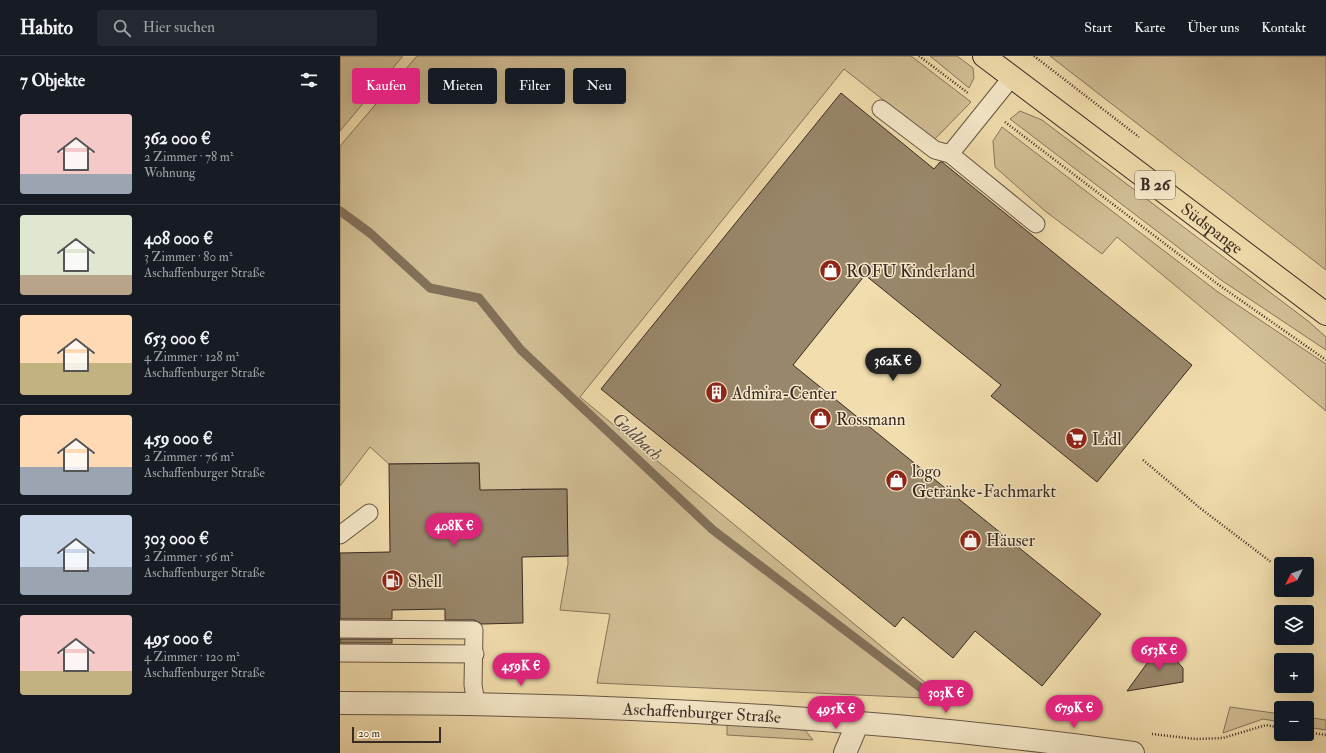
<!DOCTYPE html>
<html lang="de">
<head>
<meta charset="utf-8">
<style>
	:root { --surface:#171b24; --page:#242831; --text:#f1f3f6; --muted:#9ea1a6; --line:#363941; --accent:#db2777 }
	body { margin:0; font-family:"IM FELL Double Pica",serif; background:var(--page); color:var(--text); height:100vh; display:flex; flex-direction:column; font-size:15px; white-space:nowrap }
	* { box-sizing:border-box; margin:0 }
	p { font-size:13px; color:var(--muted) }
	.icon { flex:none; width:22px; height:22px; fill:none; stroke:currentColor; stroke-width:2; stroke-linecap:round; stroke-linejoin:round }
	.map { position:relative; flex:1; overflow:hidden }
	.drawer { display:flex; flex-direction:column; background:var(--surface); width:340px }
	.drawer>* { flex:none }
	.guide { position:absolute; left:12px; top:12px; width:380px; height:36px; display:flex; gap:8px }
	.needle { width:26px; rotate:228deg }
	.fabs { position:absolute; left:934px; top:501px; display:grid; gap:8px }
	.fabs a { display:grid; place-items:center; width:40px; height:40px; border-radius:4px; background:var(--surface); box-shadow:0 4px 16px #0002; font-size:20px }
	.scale { position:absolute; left:12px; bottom:10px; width:89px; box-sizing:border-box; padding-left:4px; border:2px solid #3a2a24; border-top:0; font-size:11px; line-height:14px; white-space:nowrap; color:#3a2a24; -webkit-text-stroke:3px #f6e9ca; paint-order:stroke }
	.price { position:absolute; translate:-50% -34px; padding:0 9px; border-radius:14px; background:var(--accent); color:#fff; font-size:13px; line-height:26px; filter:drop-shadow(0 1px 2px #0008) }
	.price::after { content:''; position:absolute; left:50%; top:24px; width:12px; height:9px; margin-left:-6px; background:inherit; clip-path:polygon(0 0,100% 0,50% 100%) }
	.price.selected { background:#222; color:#fff }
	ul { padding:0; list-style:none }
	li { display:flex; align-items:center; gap:12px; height:100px; padding:0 20px }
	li+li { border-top:1px solid var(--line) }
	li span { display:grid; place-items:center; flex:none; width:112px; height:80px; border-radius:4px; color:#555 }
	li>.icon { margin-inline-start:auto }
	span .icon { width:48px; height:48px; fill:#fffc; stroke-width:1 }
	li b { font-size:17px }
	h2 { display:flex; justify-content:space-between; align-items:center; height:48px; padding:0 20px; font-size:17px }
	.pill { padding:0 14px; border-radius:4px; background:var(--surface); box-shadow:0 4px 16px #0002; font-size:14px; line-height:36px }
	.pill.selected { background:var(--accent); color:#fff }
	header { display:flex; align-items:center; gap:24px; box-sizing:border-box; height:56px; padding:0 20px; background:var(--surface); border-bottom:1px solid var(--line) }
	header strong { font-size:19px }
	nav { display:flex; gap:22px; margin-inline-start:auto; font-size:14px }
	.search { width:280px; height:36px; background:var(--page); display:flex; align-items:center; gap:10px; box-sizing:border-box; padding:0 14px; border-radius:4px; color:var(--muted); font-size:15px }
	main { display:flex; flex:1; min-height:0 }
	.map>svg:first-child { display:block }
</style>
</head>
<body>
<header>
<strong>Habito</strong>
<div class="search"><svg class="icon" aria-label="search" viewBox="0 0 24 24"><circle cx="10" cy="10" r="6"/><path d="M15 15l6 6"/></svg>Hier suchen</div>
<nav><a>Start</a><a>Karte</a><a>Über uns</a><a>Kontakt</a></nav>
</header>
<main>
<section class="drawer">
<h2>7 Objekte<svg class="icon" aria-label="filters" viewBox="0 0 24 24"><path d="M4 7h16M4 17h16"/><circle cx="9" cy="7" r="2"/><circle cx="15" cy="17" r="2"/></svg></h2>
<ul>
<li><span style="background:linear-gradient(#f6c9c9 75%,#9aa5b1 0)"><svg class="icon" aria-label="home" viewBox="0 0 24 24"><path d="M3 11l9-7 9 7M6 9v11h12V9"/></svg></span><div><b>362 000 €</b><p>2 Zimmer · 78 m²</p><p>Wohnung</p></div></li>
<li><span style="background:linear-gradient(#dfe7d0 75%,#b9a48a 0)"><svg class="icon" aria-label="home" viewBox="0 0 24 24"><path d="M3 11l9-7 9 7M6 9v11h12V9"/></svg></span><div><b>408 000 €</b><p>3 Zimmer · 80 m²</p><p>Aschaffenburger Straße</p></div></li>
<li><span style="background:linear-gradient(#ffd9b3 60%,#c2b280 0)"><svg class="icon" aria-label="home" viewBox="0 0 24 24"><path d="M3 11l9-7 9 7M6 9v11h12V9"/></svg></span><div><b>653 000 €</b><p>4 Zimmer · 128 m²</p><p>Aschaffenburger Straße</p></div></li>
<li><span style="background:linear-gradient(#ffd9b3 65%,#9aa5b1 0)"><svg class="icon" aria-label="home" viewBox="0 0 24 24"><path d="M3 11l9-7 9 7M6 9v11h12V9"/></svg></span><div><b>459 000 €</b><p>2 Zimmer · 76 m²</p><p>Aschaffenburger Straße</p></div></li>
<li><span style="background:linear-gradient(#c9d6e8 65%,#9aa5b1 0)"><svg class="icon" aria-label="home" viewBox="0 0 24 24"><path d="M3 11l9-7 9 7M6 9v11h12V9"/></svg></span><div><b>303 000 €</b><p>2 Zimmer · 56 m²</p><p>Aschaffenburger Straße</p></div></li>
<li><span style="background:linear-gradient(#f6c9c9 70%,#c2b280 0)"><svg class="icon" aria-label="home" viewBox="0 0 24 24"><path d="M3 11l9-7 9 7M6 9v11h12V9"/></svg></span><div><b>495 000 €</b><p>4 Zimmer · 120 m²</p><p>Aschaffenburger Straße</p></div></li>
</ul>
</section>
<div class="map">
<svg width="986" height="697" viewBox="0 0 986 697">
	<rect width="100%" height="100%" fill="#f1ddad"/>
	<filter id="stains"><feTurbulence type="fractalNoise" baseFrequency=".005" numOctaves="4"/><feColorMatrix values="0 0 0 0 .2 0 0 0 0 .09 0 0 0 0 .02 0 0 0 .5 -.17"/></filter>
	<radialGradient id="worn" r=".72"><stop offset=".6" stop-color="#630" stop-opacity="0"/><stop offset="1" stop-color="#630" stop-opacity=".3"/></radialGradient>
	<!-- green -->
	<g fill="#d2bf96" stroke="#86745d">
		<path d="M0,0h63l-63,75z"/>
		<path d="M77,0h494l60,46 -37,38 -90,-71 -264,328 365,302 -348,-16 13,-69 -50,-4 8,-46 -2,-75h-45l1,34h-42l-1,-60 -90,1 -19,-17 -30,39v-340z"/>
		<path d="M590,0h27l16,12 1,10 -5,10z"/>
		<path d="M710,0h276v214z"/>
		<path d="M680,55l22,9 266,201 18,16v13l-105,-70 -211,-161z"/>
		<path d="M662,71l216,165 108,72v47l-209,-174 -15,17 -57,-43 -50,-44 -2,-26z"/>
		<path d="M890,651l51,7v8l-18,-3 -40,14z"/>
		<path d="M967,661l19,3v10l-19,-3z"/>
		<path d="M387,668l78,6 8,10 -86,-5z"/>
	</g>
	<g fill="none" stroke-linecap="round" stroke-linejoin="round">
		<!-- stream -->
		<path stroke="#83715a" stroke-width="9" d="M0,155l30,22 60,55 49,10 42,52 192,180 208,158"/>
	</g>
	<!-- building -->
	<g fill="#99876b" stroke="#3a2a24">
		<path d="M501,37l93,76 6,-7h2l250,203 -95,117 -106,-86 10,-11 -136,-110 -72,90 308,249 -59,72 -67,-55 -22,27 -50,-41 -8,10 -294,-238z"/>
		<path d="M139,407l1,27 87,-1 1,67 -46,1 1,66 -41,1 -8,-4h-29v-11l-53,1v9h-52v-66l50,-1 -1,-88z"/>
		<rect x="0" y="583" width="52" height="4"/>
		<path d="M821,588l22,24v14l-56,9z"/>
	</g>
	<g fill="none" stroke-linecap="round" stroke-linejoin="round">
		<defs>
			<g id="lane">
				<path d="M672,21l-62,77 86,70"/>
				<path d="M541,53l54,41 15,4"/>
				<path d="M0,479l29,-22"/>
				<path d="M0,573l134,1 -1,55 3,18"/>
				<path d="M0,597l135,1"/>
			</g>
			<g id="street">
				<path id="s1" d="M0,647c265,0 530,13 793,50"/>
				<path d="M505,697l13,-31"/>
			</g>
			<g id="primary">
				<path id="s2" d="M644,0l342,258"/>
			</g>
		</defs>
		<!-- lane casing -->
		<use href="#lane" stroke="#685746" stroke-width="19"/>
		<!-- street casing -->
		<use href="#street" stroke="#685746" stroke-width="24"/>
		<!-- primary casing -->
		<use href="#primary" stroke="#3a2a24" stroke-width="24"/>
		<!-- path -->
		<g stroke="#3a2a24" stroke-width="2.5" stroke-dasharray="1 2" stroke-linecap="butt">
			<path d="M579,0l49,37"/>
			<path d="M694,0l105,81"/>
			<path d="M665,66l214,163 107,75"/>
			<path d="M803,404l57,48 71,54"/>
			<path d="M967,676l19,3"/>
			<path d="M812,678l44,5 27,-1 43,-13 15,3"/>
		</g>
		<!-- lane -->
		<use href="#lane" stroke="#f6e9ca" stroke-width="17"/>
		<!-- street -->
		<use href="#street" stroke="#f6e9ca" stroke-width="22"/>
		<!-- primary -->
		<use href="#primary" stroke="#f1ddad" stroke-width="22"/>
	</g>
	<!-- icons -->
	<defs>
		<symbol id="shop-disc" viewBox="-11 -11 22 22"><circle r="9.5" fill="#8f2418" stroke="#f6e9ca"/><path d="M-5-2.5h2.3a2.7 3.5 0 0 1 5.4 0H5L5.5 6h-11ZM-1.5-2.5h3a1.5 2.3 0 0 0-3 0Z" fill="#fff"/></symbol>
		<symbol id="building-disc" viewBox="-11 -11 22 22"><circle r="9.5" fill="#8f2418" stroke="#f6e9ca"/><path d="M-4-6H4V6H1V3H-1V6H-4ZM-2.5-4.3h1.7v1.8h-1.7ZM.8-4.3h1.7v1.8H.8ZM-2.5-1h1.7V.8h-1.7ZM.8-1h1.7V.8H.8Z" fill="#fff"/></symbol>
		<symbol id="supermarket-disc" viewBox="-11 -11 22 22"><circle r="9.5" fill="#8f2418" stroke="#f6e9ca"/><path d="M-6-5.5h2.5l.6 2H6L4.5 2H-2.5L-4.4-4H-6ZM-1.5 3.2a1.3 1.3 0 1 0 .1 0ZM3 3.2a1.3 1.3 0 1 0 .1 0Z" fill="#fff"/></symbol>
		<symbol id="fuel-disc" viewBox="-11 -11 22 22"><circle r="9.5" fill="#8f2418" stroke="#f6e9ca"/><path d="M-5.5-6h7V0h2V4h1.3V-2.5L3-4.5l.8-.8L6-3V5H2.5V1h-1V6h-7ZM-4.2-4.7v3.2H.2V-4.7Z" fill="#fff"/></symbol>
	</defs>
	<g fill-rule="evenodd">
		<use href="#shop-disc" x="478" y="202" width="25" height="25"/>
		<use href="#building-disc" x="364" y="324" width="25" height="25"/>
		<use href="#shop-disc" x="468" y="350" width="25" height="25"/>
		<use href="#supermarket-disc" x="724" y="370" width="25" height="25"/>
		<use href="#shop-disc" x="544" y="412" width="25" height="25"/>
		<use href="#shop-disc" x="618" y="472" width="25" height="25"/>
		<use href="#fuel-disc" x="40" y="512" width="25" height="25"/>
	</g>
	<g text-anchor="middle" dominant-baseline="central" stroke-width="3" stroke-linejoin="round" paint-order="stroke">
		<!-- shield labels -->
		<rect fill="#f6e9ca" stroke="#726356" stroke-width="1" x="795" y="115" width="40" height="28" rx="3"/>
		<g font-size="16" font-weight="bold" fill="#3a2a24">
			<text x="815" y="129">B 26</text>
		</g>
		<!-- street labels -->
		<g font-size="17" fill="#3a2a24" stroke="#f6e9ca">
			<text stroke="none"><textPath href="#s2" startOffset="286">Südspange</textPath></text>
			<text stroke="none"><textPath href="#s1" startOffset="362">Aschaffenburger Straße</textPath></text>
		</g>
		<!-- poi labels -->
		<g font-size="17" fill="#3a2a24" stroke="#f6e9ca" text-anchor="start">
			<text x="506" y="215">ROFU Kinderland</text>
			<text x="392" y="337">Admira-Center</text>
			<text x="496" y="363">Rossmann</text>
			<text x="752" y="383">Lidl</text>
			<text x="572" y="415">logo<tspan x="572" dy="20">Getränke-Fachmarkt</tspan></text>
			<text x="646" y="484">Häuser</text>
			<text x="68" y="525">Shell</text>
		</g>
		<!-- water labels -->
		<g font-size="18" font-style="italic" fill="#5e4d3f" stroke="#f6e9ca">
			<text transform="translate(297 381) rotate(43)">Goldbach</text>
		</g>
	</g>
	<rect width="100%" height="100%" filter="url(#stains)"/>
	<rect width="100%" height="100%" fill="url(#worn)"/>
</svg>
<div class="fabs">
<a><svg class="needle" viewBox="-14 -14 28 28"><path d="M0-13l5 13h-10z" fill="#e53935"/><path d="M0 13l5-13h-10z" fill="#9ea1a6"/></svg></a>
<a><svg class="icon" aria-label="layers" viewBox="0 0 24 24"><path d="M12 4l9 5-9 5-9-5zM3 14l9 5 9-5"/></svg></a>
<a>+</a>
<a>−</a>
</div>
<div class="scale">20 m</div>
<b class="price selected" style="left:553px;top:326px">362K €</b>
<b class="price" style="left:114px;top:491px">408K €</b>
<b class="price" style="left:819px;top:615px">653K €</b>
<b class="price" style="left:181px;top:631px">459K €</b>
<b class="price" style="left:606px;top:658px">303K €</b>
<b class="price" style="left:734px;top:673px">679K €</b>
<b class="price" style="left:496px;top:674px">495K €</b>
<div class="guide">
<a class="pill selected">Kaufen</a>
<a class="pill">Mieten</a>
<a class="pill">Filter</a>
<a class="pill">Neu</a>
</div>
</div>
</main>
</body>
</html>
